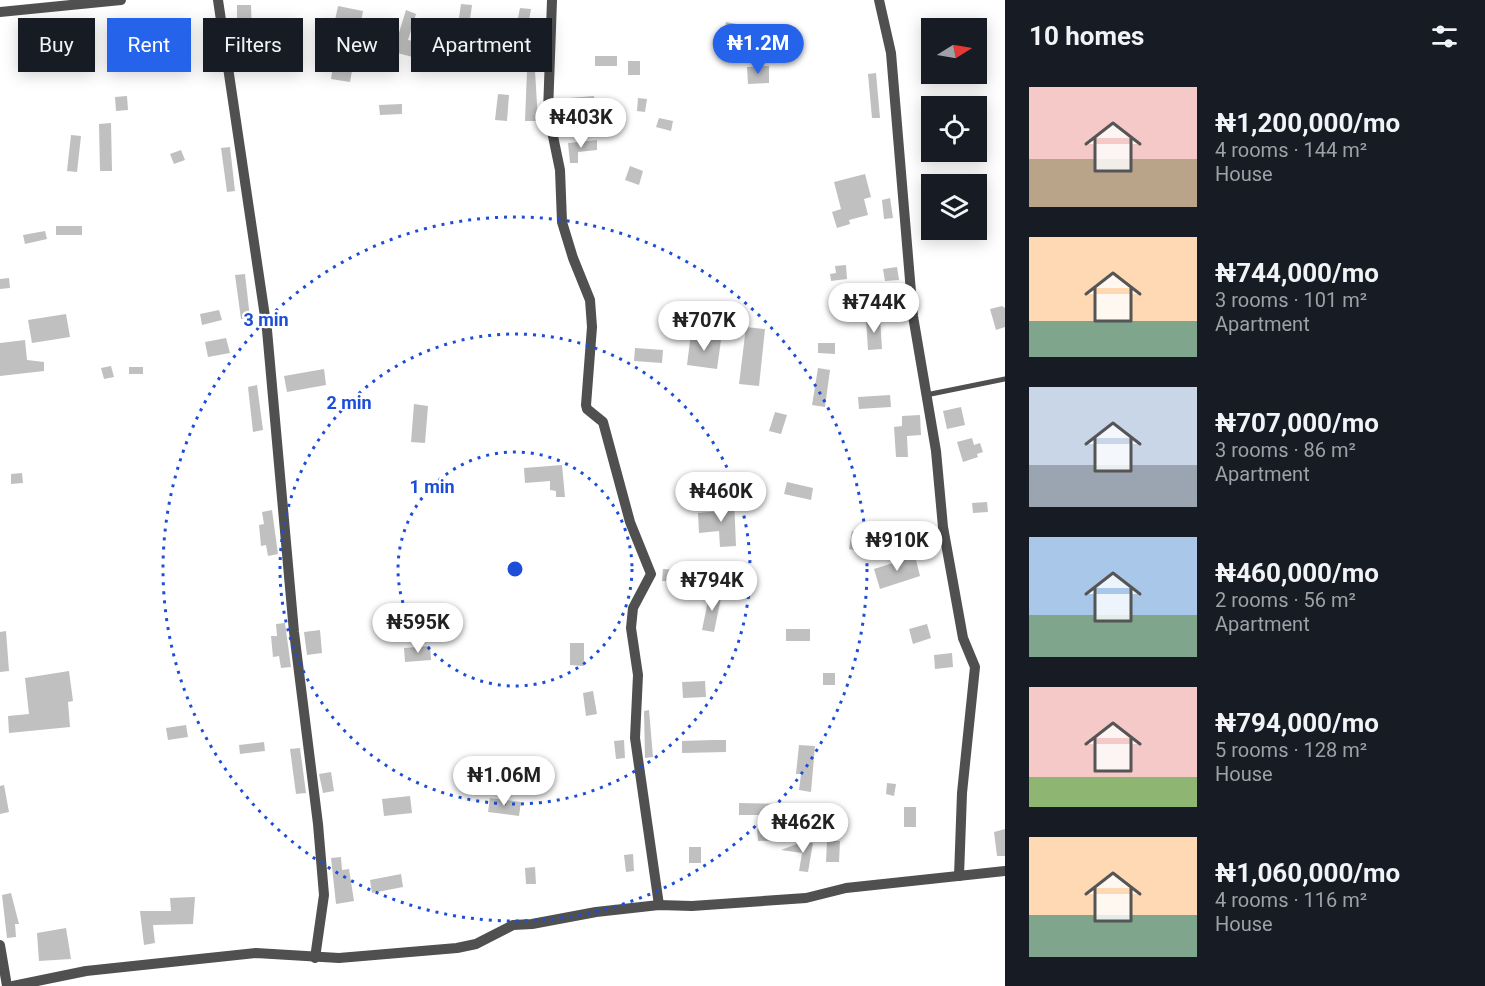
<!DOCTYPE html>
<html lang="en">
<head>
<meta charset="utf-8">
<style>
	:root { --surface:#171b24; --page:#20242c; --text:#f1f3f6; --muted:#9ea1a6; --accent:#2563eb }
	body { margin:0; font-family:Roboto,sans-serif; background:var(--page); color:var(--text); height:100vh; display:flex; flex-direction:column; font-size:22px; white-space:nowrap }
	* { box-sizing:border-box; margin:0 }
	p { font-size:20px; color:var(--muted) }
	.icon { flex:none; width:33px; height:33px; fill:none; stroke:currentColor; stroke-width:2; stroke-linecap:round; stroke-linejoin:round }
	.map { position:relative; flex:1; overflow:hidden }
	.drawer { display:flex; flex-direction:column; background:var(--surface); width:480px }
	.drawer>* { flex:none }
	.banner { position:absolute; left:18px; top:18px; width:570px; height:54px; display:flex; gap:12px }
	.needle { width:39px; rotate:79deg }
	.controls { position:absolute; left:921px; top:18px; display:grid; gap:12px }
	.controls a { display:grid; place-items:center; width:66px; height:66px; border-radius:0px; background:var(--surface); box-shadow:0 3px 15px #0003; font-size:30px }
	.price { position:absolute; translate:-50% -51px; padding:0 14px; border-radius:21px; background:#fff; color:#222; font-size:20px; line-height:39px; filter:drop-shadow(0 2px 3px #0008) }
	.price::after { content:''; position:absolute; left:50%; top:36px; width:18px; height:14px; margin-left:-9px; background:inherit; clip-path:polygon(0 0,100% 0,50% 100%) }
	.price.current { background:var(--accent); color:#fff }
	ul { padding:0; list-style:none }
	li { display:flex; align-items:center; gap:18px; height:150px; padding:0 24px }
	li span { display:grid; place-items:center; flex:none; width:168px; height:120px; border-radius:0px; color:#555 }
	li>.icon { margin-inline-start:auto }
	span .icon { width:72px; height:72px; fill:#fffc; stroke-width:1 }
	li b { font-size:26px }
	h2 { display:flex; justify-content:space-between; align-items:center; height:72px; padding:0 24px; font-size:26px }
	.pill { padding:0 21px; border-radius:0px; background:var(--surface); box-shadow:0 3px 15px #0003; font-size:21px; line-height:54px }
	.pill.current { background:var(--accent); color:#fff }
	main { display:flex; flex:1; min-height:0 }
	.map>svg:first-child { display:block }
</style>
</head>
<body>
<main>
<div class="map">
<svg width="1005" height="986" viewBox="0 0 1005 986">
	<rect width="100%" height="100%" fill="#fff"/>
	<!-- building -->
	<g fill="#c0c0c0">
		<path d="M461,4l11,1 -4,29 -11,-2z"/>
		<path d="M237,5h14l1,27h-15z"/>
		<path d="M338,6l25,5 -13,71 -19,-3 4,-25 -6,-5z"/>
		<path d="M520,8l11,1 -2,11 -11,-2z"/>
		<path d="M406,10l10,4 -8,26 20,4 -4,16 -38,-10 3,-16 9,2z"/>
		<path d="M726,22l27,5 -2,12 -18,-3v18h-12z"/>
		<path d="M215,35l1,12 -10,1 -1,-12z"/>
		<rect x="523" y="46" width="8" height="9"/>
		<rect x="595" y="56" width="22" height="10"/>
		<rect x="628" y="61" width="12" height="14"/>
		<path d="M769,66v17l-21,1 -1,-17z"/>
		<path d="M527,71h8l3,50h-13z"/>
		<path d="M876,73l4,45h-8l-4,-44z"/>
		<path d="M498,94l11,1 -2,26 -12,-1z"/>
		<path d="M127,96l1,14 -12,1 -1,-14z"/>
		<path d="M594,96l1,14 -39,3v-14z"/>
		<path d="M638,98l9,1 -2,13 -8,-1z"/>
		<path d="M402,104v10l-22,1 -1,-10z"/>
		<path d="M659,118l14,3 -2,10 -15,-4z"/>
		<path d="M111,123l1,48h-12l-1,-47z"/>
		<path d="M71,135l10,1 -4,36 -10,-1z"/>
		<path d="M597,140v10l-19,2v11h-8l-2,-20z"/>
		<path d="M230,147l5,44 -8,1 -6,-44z"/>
		<path d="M181,150l4,10 -11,4 -4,-10z"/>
		<path d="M630,166l13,5 -4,14 -14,-5z"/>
		<path d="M865,174l6,23 -7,2 4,16 -19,5 1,4 -13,4 -5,-16 9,-3 -7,-27z"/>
		<path d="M890,198l3,20 -9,1 -2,-19z"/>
		<rect x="56" y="226" width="26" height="9"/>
		<path d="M45,231l2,8 -22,5 -2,-9z"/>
		<path d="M846,265l1,14 -16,2 -1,-7 6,-1 -1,-7z"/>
		<path d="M897,267l2,13 -14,1 -2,-12z"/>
		<path d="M245,274l5,44 -9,1 -6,-44z"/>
		<path d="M9,278l1,10 -10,1v-10z"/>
		<path d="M1002,306l3,2v19l-9,3 -6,-21z"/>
		<path d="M219,310l3,10 -20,5 -2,-11z"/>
		<path d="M66,314l4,23 -38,6 -4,-23z"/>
		<path d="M880,317l2,32 -14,1 -2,-32z"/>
		<path d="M746,327l19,2 -6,57 -20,-2z"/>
		<path d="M691,333l30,7 -4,29 -30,-4z"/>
		<path d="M226,338l4,15 -22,4 -3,-15z"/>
		<path d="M25,340l2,20 17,2v9l-44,5v-33z"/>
		<path d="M818,343h17v11l-17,-1z"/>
		<path d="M635,348l28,2 -1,13 -28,-2z"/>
		<path d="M111,366l3,11 -10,2 -3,-11z"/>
		<rect x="129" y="367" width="14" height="7"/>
		<path d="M818,368l12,2 -5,37 -13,-2z"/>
		<path d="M324,369l2,16 -39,7 -3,-16z"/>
		<path d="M257,385l6,45 -10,2 -5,-45z"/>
		<path d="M890,395l1,12 -32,2 -1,-12z"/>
		<path d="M414,404l14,2 -3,37 -14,-1z"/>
		<path d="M961,407l4,18 -18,4 -4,-18z"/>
		<path d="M775,412l12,3 -6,19 -12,-3z"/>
		<path d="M920,415l1,20 -14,1 1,21h-12l-2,-30 8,-1v-10z"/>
		<path d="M972,438l2,7 6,-2 3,9 -6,2 1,3 -15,5 -6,-20z"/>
		<path d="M562,465l3,32h-9v-6l-6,-1v-9l-25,2 -1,-15z"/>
		<path d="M22,473l1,10 -12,1v-10z"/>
		<path d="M787,482l26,6 -2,12 -27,-6z"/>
		<path d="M718,499h16l2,47 -16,1 -1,-16 -20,2 -1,-20 21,-2z"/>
		<path d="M987,502l1,10 -15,1 -1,-10z"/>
		<path d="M272,510l6,44 -10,2 -2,-11 -5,1 -2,-21 5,-1 -2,-12z"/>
		<path d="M852,531l9,2 -3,18 -9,-2z"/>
		<path d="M915,556l5,20 -40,13 -6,-20z"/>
		<path d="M663,569l36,2v12l-37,-2z"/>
		<path d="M710,591l12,2 -8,39 -12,-2z"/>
		<path d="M285,623l6,44 -10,1 -2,-12 -6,1 -2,-21h6l-1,-12z"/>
		<path d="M927,624l4,14 -18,6 -4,-15z"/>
		<rect x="786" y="629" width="24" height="12"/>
		<path d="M320,630l2,23 -15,2 -3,-23z"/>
		<path d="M6,631l3,40 -9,1v-40z"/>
		<path d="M570,643h14v23l-14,-1z"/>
		<path d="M430,646l1,14 -26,2 -1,-14z"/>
		<path d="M952,653l1,14 -18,2 -1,-14z"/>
		<path d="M69,671l4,30 -5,1 2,25 -61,6 -1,-17 21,-2 -4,-36z"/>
		<rect x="823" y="673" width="12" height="12"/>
		<path d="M705,681l1,16 -23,1 -1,-16z"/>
		<path d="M593,691l4,23 -11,2 -3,-23z"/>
		<path d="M649,710l4,47 -8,1 -1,-47z"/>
		<path d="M186,725l2,12 -20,3 -2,-12z"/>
		<path d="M624,740l1,18 -9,1 -2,-18z"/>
		<path d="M712,740h14v12l-44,1v-12z"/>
		<path d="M264,742l1,9 -25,3 -1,-9z"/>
		<path d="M799,745l16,1 -4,46 -12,-2 2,-16h-5z"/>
		<path d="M300,748l6,45 -10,1 -6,-45z"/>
		<path d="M331,772l3,19 -11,2 -4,-19z"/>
		<path d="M887,783l9,1 -2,12 -8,-2z"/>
		<path d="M4,785l5,27 -9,2v-28z"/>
		<path d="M410,796l2,17 -28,3 -2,-17z"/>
		<path d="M490,798l31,4 -2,14 -31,-4z"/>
		<path d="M739,803l51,1v11h-51z"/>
		<rect x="904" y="807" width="12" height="20"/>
		<path d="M790,828l1,12 -33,1 -1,-12z"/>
		<path d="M1005,829v27h-8l-3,-24z"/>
		<path d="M827,841h13l-1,21h-13z"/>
		<path d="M802,842l11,1 -5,29 -9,-1 3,-18 -21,-3z"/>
		<rect x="689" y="847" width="12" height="16"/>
		<path d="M633,854l1,17 -8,1 -2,-17z"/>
		<path d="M341,857l1,13 7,-1 5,32 -18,3 -5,-46z"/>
		<path d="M535,867l1,17h-10l-1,-16z"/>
		<path d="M401,874l2,13 -31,6 -2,-13z"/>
		<path d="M11,893l8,31h-4l1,13 -9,1 -5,-43z"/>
		<path d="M195,897l-2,27 -40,1 2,18 -11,2 -4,-34h31l-1,-13z"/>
		<path d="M66,928l5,31 -32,2 -2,-28z"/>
	</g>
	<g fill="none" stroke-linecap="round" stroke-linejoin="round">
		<!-- lane -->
		<path stroke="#505050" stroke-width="5" d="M926,395l79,-16"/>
		<!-- street -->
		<g stroke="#505050" stroke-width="10">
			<path d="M218,0l49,330 27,302 24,192 6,71 -9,63"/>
			<path d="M552,0l-4,112 12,58 2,52 11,36 17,42 2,27 -6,78 1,4 16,13 27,100 21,52 -18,34 -2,20 7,47 -3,63 24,167"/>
			<path d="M879,0l12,53 22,263 23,135 7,76 20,111 12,29 -13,126 -3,83"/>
			<path d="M0,12l121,-12"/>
			<path d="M0,945l7,41"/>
			<path d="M13,986l73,-15 170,-18 83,5 118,-10 19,-4 37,-19 19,-1 64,-12 63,-7 33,1 114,-8 40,-10 159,-17"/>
		</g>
	</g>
	<!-- distance rings -->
	<g fill="none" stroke="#1d4ed8" stroke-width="3" stroke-dasharray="3 6">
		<circle cx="515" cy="569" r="117"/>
		<circle cx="515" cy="569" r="235"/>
		<circle cx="515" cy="569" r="352"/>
	</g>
	<circle cx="515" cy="569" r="9" fill="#1d4ed8" stroke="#fff" stroke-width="3"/>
	<g font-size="18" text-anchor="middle" font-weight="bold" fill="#1d4ed8" stroke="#fff" stroke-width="4.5" stroke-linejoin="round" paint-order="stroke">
		<text x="266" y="326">3 min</text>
		<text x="349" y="409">2 min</text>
		<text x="432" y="493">1 min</text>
	</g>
</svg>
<div class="controls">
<a><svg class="needle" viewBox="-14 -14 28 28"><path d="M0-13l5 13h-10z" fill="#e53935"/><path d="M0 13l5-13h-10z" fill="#9ea1a6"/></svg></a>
<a><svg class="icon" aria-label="locate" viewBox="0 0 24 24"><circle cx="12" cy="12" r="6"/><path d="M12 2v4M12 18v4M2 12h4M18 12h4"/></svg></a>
<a><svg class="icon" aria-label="layers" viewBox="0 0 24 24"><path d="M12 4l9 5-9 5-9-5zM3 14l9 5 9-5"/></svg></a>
</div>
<b class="price current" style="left:758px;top:75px">₦1.2M</b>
<b class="price" style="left:581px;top:149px">₦403K</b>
<b class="price" style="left:874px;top:334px">₦744K</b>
<b class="price" style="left:704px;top:352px">₦707K</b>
<b class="price" style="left:721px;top:523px">₦460K</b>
<b class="price" style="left:897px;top:572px">₦910K</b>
<b class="price" style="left:712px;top:612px">₦794K</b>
<b class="price" style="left:418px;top:654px">₦595K</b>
<b class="price" style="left:504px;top:807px">₦1.06M</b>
<b class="price" style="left:803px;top:854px">₦462K</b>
<div class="banner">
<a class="pill">Buy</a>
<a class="pill current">Rent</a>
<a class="pill">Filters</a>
<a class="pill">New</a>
<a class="pill">Apartment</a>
</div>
</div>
<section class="drawer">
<h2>10 homes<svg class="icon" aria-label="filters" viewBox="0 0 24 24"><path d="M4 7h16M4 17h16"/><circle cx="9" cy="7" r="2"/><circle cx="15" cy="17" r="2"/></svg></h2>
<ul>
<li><span style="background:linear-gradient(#f6c9c9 60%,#b9a48a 0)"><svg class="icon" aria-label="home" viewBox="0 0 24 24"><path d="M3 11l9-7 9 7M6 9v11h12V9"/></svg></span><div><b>₦1,200,000/mo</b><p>4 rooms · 144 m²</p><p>House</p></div></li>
<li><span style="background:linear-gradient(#ffd9b3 70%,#7fa58c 0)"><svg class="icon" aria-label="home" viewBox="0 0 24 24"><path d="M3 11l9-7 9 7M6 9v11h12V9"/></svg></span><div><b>₦744,000/mo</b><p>3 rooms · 101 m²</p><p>Apartment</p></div></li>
<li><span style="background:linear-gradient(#c9d6e8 65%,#9aa5b1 0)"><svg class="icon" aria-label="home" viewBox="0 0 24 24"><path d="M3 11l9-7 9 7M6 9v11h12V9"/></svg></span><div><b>₦707,000/mo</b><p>3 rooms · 86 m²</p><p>Apartment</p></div></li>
<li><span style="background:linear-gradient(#a9c7e8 65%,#7fa58c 0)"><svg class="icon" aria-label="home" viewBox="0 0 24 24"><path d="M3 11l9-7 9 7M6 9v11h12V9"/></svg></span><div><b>₦460,000/mo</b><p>2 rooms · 56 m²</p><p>Apartment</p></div></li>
<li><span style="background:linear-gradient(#f6c9c9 75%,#8fb573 0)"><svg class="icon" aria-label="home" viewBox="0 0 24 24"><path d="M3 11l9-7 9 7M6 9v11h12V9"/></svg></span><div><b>₦794,000/mo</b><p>5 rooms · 128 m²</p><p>House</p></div></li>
<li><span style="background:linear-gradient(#ffd9b3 65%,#7fa58c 0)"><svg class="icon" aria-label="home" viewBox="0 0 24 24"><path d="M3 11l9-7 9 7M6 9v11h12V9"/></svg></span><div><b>₦1,060,000/mo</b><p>4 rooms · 116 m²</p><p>House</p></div></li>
</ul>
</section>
</main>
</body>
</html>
